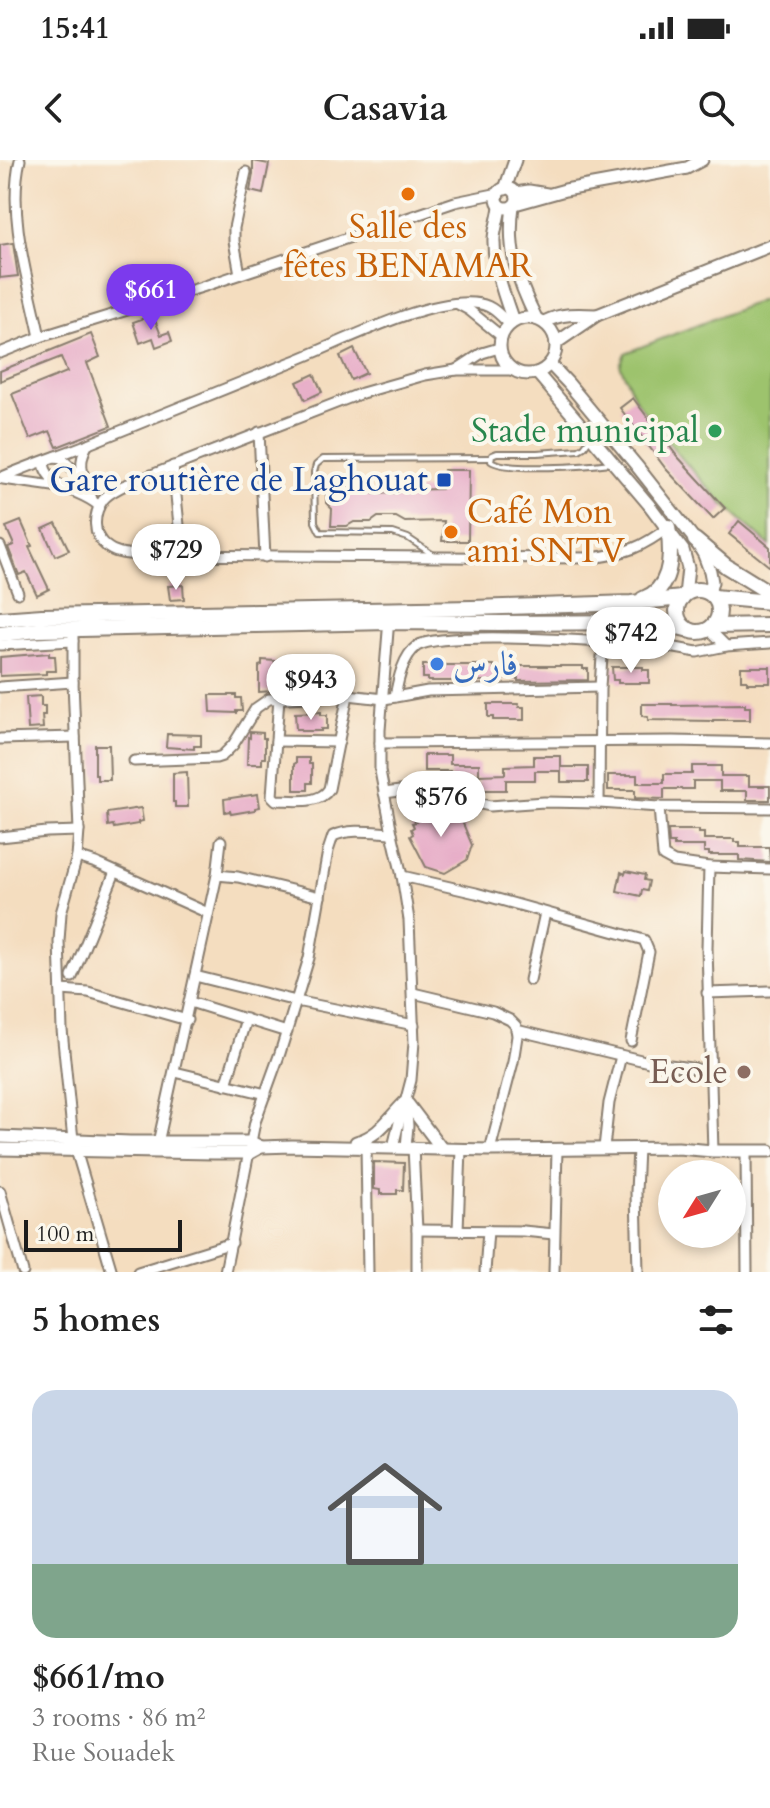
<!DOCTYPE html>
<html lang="en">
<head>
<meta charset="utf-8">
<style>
	:root { --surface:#fff; --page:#f2f2f2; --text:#222; --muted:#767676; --accent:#7c3aed }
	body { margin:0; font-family:Cardo,Amiri,serif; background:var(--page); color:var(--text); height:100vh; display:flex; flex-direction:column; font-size:30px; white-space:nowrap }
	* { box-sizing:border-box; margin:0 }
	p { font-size:26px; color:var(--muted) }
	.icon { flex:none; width:44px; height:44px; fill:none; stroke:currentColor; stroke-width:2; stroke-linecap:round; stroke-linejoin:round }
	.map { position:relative; height:1112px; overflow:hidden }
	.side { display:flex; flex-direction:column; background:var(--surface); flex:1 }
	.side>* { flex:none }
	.needle { width:52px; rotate:233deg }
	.tools { position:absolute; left:658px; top:1000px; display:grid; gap:16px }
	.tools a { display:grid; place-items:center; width:88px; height:88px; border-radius:50%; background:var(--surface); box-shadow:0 4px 12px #0003; font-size:40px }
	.scale { position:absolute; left:24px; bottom:20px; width:158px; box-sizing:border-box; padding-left:8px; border:4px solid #1c1c1c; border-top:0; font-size:22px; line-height:28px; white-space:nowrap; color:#1c1c1c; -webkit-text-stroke:6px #fbf7ec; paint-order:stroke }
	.price { position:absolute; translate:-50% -68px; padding:0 18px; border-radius:28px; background:#fff; color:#222; font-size:26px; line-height:52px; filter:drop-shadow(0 2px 4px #0008) }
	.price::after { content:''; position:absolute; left:50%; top:48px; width:24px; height:18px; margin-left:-12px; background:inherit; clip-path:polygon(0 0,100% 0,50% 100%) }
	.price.active { background:var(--accent); color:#fff }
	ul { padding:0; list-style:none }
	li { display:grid; align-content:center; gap:16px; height:424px; padding:0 32px }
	li span { display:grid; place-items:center; height:248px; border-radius:24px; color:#555 }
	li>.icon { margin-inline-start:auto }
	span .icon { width:144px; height:144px; fill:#fffc; stroke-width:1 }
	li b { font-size:34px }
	h2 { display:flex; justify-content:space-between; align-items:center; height:96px; padding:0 32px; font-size:34px }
	.status { display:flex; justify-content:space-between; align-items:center; height:56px; padding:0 40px; background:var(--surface); direction:ltr }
	.status svg { height:22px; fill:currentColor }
	header { display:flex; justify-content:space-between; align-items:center; height:104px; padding:0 32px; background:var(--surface); font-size:36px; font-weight:700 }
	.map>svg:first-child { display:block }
</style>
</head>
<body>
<div class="status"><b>15:41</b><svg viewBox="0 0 49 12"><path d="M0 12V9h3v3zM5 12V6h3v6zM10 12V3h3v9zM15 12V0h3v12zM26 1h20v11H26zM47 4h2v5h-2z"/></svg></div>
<header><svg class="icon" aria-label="back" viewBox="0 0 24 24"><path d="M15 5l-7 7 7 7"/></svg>Casavia<svg class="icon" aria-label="search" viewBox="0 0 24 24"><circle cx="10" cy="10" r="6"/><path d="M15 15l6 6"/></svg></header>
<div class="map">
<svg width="770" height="1112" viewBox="0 0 770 1112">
	<rect width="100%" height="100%" fill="#fbf7ec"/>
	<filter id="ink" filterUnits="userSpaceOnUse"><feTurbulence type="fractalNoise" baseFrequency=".0125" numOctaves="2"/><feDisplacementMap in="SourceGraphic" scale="16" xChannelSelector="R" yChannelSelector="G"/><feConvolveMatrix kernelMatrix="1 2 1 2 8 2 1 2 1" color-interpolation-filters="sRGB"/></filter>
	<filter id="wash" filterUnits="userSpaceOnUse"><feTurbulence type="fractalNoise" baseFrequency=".006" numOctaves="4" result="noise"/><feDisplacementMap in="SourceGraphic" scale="32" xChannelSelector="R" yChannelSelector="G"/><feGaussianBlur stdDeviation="1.8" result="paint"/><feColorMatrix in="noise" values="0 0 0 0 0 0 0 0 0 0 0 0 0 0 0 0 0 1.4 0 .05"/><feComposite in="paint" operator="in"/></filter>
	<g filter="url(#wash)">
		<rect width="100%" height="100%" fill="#f4ddbf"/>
		<!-- green -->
		<path fill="#9dc36d" stroke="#5c7044" stroke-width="2" d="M770,137v249l-48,-43 -39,-43 -46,-57 -17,-38 5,-12z"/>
		<g id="blocks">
			<!-- building -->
			<g fill="#e7adc8">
				<path d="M253,1l16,3 -6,30 -13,-3 3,-17z"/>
				<path d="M13,83l5,33 -18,2v-33z"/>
				<path d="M153,155l8,20 8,-3 3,9 -16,6 -3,-9 -13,5 -7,-21z"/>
				<path d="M91,174l9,23 -13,6 24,63 -54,21 -7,-16 -20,8 -18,-45 55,-22 -6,-15 -61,24v-10z"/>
				<path d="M354,189l12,24 -15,7 -11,-24z"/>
				<path d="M314,214l8,18 -17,8 -8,-18z"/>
				<path d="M633,238l44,58 48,52 -12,11 -47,-50 -46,-61z"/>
				<path d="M444,310h25l-1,71h-26l2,-20 -39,1 -9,-5h-18l-7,5h-17l-7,4h-16l1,-17 -6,-6v-19h17l7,5h18l6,5 21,-1 9,-3 37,-1z"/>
				<path d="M21,361l11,25 -3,1 20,42 -12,6 -11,-23 -7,3 -11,-28 6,-2 -8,-18z"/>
				<path d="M739,361l31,26v20l-41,-33z"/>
				<path d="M56,363l13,27 -14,6 -12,-27z"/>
				<path d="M183,425l1,14 -14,1 -2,-14z"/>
				<path d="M49,493v3h6l1,15h-10v3l-46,2v-19z"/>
				<path d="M262,500l13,1v5h2v19l-4,1v5l-14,1v-26l3,-1z"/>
				<path d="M317,505h26v2h5v14l-25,2v-2h-6z"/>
				<path d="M423,505h71v3h18v-2h71v3h5v11l-70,1v-2h-18v2h-72v-3h-5z"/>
				<path d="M612,507h31v3h6v13h-31v-3h-5z"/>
				<path d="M741,507h29v16h-23v-3h-6z"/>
				<path d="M210,535h26v3h5l1,13h-6v2l-25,-1z"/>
				<path d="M41,536v10h4v9h-3l1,13 -15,1 -2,-32z"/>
				<path d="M488,544h30l1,3h5v13h-31v-3h-5z"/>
				<path d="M642,544h30v1l73,-1v3h5v13h-37v1l-65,-1v-3l-6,-1z"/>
				<path d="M321,552v3h6v14h-6v2h-20v-2h-5l-1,-16z"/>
				<path d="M250,572l13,1v5h2v20h-3v6h-15l1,-27 2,1z"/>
				<path d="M167,574l34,1v11h-7v3l-28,-2z"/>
				<path d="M95,585h14l1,35h-13v-5h-2z"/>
				<path d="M424,595h26v9h29v11l26,-1v-8l29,-1v-9h27v15h-26v9h-29v10h-28v-11h-28v-8h-26z"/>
				<path d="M296,598h13v6h3v19h-4v7h-14v-26l2,-1z"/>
				<path d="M692,606h29v10h28v10h21v14h-23v-9h-27v-10h-27v8h-29v10l-29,-1v-8h-27v-15h29v8h27v-9h28z"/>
				<rect x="561" y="607" width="27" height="15"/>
				<path d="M187,612l1,35h-13v-5h-2v-29z"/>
				<path d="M258,634l2,13 -5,1v2l-24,4 -1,-3 -5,1 -1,-13z"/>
				<path d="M441,645l2,3 4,-2 2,7 4,-3 3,6 3,-2 13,31 -5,15 -22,13 -19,-6 -16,-31 3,-2 -2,-5 3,-2 -2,-4 4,-1 -2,-5z"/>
				<path d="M141,648l2,13 -5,1v2l-24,4 -1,-3 -5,1 -1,-13z"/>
				<path d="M668,670h31v3h5v6h30v3h6v5h29l1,15 -31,-2v-5h-30v-3h-5v-6h-30v-3h-5z"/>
				<path d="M626,711l19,4 -1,5 5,1 -2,10 -5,-1 -1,6 -24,-5 4,-19 4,2z"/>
				<path d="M374,1002l30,1 -1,27h-6v4h-17v-4l-6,-1z"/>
			</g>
		</g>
	</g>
	<g filter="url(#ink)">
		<use href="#blocks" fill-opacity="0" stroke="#887c6e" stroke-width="2"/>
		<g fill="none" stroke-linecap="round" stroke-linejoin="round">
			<defs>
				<g id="service">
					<path d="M589,280l-5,7 -5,3 -42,3h-40l-5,2 -1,6c16,11 98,5 120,2"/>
					<path d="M432,394l-24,-16 -15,-5 -73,-1 -5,-10 -1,-50 2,-7 7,-6 168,-1"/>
				</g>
				<g id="minor">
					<path d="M20,0c-13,56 9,122 20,177"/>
					<path d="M240,114l-6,-33v-13l12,-56"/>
					<path d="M458,144l11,6 32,26"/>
					<path d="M0,193l40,-16 162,-50 253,-85 44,-9"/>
					<path d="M456,210l26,-17 17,-5"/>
					<path d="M513,210h-57l-31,5 -63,18 -239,93c-7,4 -15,7 -20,14 -10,14 -11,35 3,46 8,7 19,8 30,9l456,3c34,-5 50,-10 78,-32"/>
					<path d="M259,272l6,125"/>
					<path d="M88,284c-13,21 -3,34 4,55"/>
					<path d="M55,297l6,1 23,21"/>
					<path d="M47,300l-3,4c5,26 39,26 55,42"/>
					<path d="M173,306l9,89"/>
					<path d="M0,318c30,-13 61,-23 91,-35 66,-27 132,-53 198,-80 50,-19 133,-64 185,-60 17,1 24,10 35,21"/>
					<path d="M3,319l57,8"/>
					<path d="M0,386l18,47"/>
					<path d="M389,459l-9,111v41l12,62 10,43 7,44 5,122 -3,38 -5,19 2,27 -2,21"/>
					<path d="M73,469v53l6,149 -2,26 -16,56 -2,28 3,89 11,110 39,132"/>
					<path d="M709,469l17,17"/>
					<path d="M0,485l73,-4"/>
					<path d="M0,527l73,-5"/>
					<path d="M395,537c3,-17 8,-41 22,-51 22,-14 154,-6 186,-4"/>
					<path d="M279,538l-7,98 4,4c17,0 43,5 53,-11l19,-94"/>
					<path d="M0,579l75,-2"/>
					<path d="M276,581l63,1"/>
					<path d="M380,583l293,-2 97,2"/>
					<path d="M134,601l82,-3 6,-2 11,-11 23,-37 13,-9 79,-4 36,4 44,-8 172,-4"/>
					<path d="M384,633l16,-2 44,5 46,10 54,-4 55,1 60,4 111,1"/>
					<path d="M599,643l1,-116 3,-45h40l54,10 29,-6 44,-3"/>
					<path d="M659,647l4,49 11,6 35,5 -2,81 6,203"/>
					<path d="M0,677l47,-5 32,-1"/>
					<path d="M77,697l19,6 112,50"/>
					<path d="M709,707l61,2"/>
					<path d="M217,715l4,-34"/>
					<path d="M402,716l74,17 168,47 5,12 -18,89"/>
					<path d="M195,816l101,25 13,-43 19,-107 5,-15c17,-8 40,-4 59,-3"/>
					<path d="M72,817l43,-105"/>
					<path d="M530,820l15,-67"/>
					<path d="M61,830l27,2 99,28"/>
					<path d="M413,833l80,19 17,8 6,6 1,10 -4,26 -23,88"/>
					<path d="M707,833l63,-2"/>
					<path d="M190,842l97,30"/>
					<path d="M516,870l133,32 62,9"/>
					<path d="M175,912l91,22"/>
					<path d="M226,925l20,-66"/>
					<path d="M158,983l59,-268 21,2 82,20"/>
					<path d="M366,986l2,126"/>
					<path d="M393,987l10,-41"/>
					<path d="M413,987l4,83v42"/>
					<path d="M604,988l5,-45 12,-47"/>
					<path d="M638,988l-2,44 2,80"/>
					<path d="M746,991l1,121"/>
					<path d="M0,1031l23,81"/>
					<path d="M417,1070l106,1 31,3"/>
					<path d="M458,1070l3,-81"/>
					<path d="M138,1112l94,-29"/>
					<path d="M225,1112l30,-150 25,-69 16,-52 118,24"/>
					<path d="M485,1112l3,-42"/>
					<path d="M554,1112l3,-123"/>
				</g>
				<g id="tertiary">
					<circle cx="507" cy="38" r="10"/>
					<path d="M505,29l10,-29"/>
					<path d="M516,33l13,-2 18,3"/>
					<path d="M515,44l50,-14 122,-22 15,-8"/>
					<path d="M500,46c-1,11 -5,21 -6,32 -1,28 10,57 19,83"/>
					<path d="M513,46c-6,43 4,74 23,112"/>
					<circle cx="528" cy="186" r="28"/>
					<path d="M544,162c18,-9 33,-8 53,-7"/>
					<path d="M556,183l41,-28 173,-69"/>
					<path d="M550,204l18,19 68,82 59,75 9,15 6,16 2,11 -3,11"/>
					<path d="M537,213l113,133 33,44 5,18 -3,27"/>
					<path d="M408,944l34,45"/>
					<path d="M0,977l130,5h121l10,5"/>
					<path d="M356,982c23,-6 32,-23 48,-39"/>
					<path d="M0,989l213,4h37l11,-6 31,-1 198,4 188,-2 35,3h57"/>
				</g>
				<g id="trunk">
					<path d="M695,380l31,26 44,27"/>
					<circle cx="698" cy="451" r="21"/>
					<path d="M714,437l56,5"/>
					<path d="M643,439c30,-10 29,-46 25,-72"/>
					<path d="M0,459l42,-3 430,-8 159,-5 51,-5"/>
					<path d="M713,466l57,-1"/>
					<path d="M0,474l38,-4 351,-8 112,1 139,-1 21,1 29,7"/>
				</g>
			</defs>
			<!-- service casing -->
			<use href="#service" stroke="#887c6e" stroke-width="8"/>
			<!-- minor casing -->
			<use href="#minor" stroke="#887c6e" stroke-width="13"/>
			<!-- tertiary casing -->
			<use href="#tertiary" stroke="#887c6e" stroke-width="15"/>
			<!-- trunk casing -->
			<use href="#trunk" stroke="#887c6e" stroke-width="18"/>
			<!-- service -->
			<use href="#service" stroke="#fff" stroke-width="4"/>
			<!-- minor -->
			<use href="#minor" stroke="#fff" stroke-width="9"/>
			<!-- tertiary -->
			<use href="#tertiary" stroke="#fff" stroke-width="11"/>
			<!-- trunk -->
			<use href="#trunk" stroke="#fff" stroke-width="14"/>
		</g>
	</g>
	<!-- markers -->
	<g fill="#e8710a" stroke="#fbf7ec" stroke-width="3">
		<circle cx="408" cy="34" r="8"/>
		<circle cx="451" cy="372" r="8"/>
	</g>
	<circle fill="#2e9e5b" stroke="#fbf7ec" stroke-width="3" cx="715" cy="271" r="8"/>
	<rect fill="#1a4fb4" stroke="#fbf7ec" stroke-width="3" x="436" y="312" width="16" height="16" rx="4"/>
	<circle fill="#3f7fe0" stroke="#fbf7ec" stroke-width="3" cx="437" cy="504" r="8"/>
	<circle fill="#8d6e63" stroke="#fbf7ec" stroke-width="3" cx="744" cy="912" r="8"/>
	<g text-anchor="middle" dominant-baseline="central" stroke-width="8" stroke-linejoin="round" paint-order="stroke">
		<!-- food labels -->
		<g font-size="34" fill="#c56008" stroke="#fbf7ec">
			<text x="408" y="67">Salle des<tspan x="408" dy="39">fêtes BENAMAR</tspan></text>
			<text x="467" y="352" text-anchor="start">Café Mon<tspan x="467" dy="39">ami SNTV</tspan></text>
		</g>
		<!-- leisure labels -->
		<g font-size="34" fill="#27864d" stroke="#fbf7ec" text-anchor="end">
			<text x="699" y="271">Stade municipal</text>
		</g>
		<!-- transit labels -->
		<g font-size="34" fill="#164399" stroke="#fbf7ec" text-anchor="end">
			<text x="428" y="320">Gare routière de Laghouat</text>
		</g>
		<!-- shop labels -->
		<g font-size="34" fill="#366cbe" stroke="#fbf7ec" text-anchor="start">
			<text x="453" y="504">فارس</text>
		</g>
		<!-- education labels -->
		<g font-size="34" fill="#785e54" stroke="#fbf7ec" text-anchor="end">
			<text x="728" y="912">Ecole</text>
		</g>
	</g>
</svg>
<div class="tools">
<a><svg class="needle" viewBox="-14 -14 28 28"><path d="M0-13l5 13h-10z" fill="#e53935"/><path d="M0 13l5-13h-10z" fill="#767676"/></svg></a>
</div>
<div class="scale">100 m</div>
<b class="price active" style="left:151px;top:172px">$661</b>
<b class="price" style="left:176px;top:432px">$729</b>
<b class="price" style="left:631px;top:515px">$742</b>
<b class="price" style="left:311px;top:562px">$943</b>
<b class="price" style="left:441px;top:679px">$576</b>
</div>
<section class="side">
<h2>5 homes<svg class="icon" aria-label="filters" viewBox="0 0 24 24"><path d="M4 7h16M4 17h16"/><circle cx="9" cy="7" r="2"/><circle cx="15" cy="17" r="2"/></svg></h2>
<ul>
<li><span style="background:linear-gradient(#c9d6e8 70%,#7fa58c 0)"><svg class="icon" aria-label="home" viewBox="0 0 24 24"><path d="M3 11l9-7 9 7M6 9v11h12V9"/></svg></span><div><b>$661/mo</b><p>3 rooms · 86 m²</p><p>Rue Souadek</p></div></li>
</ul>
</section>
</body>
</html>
